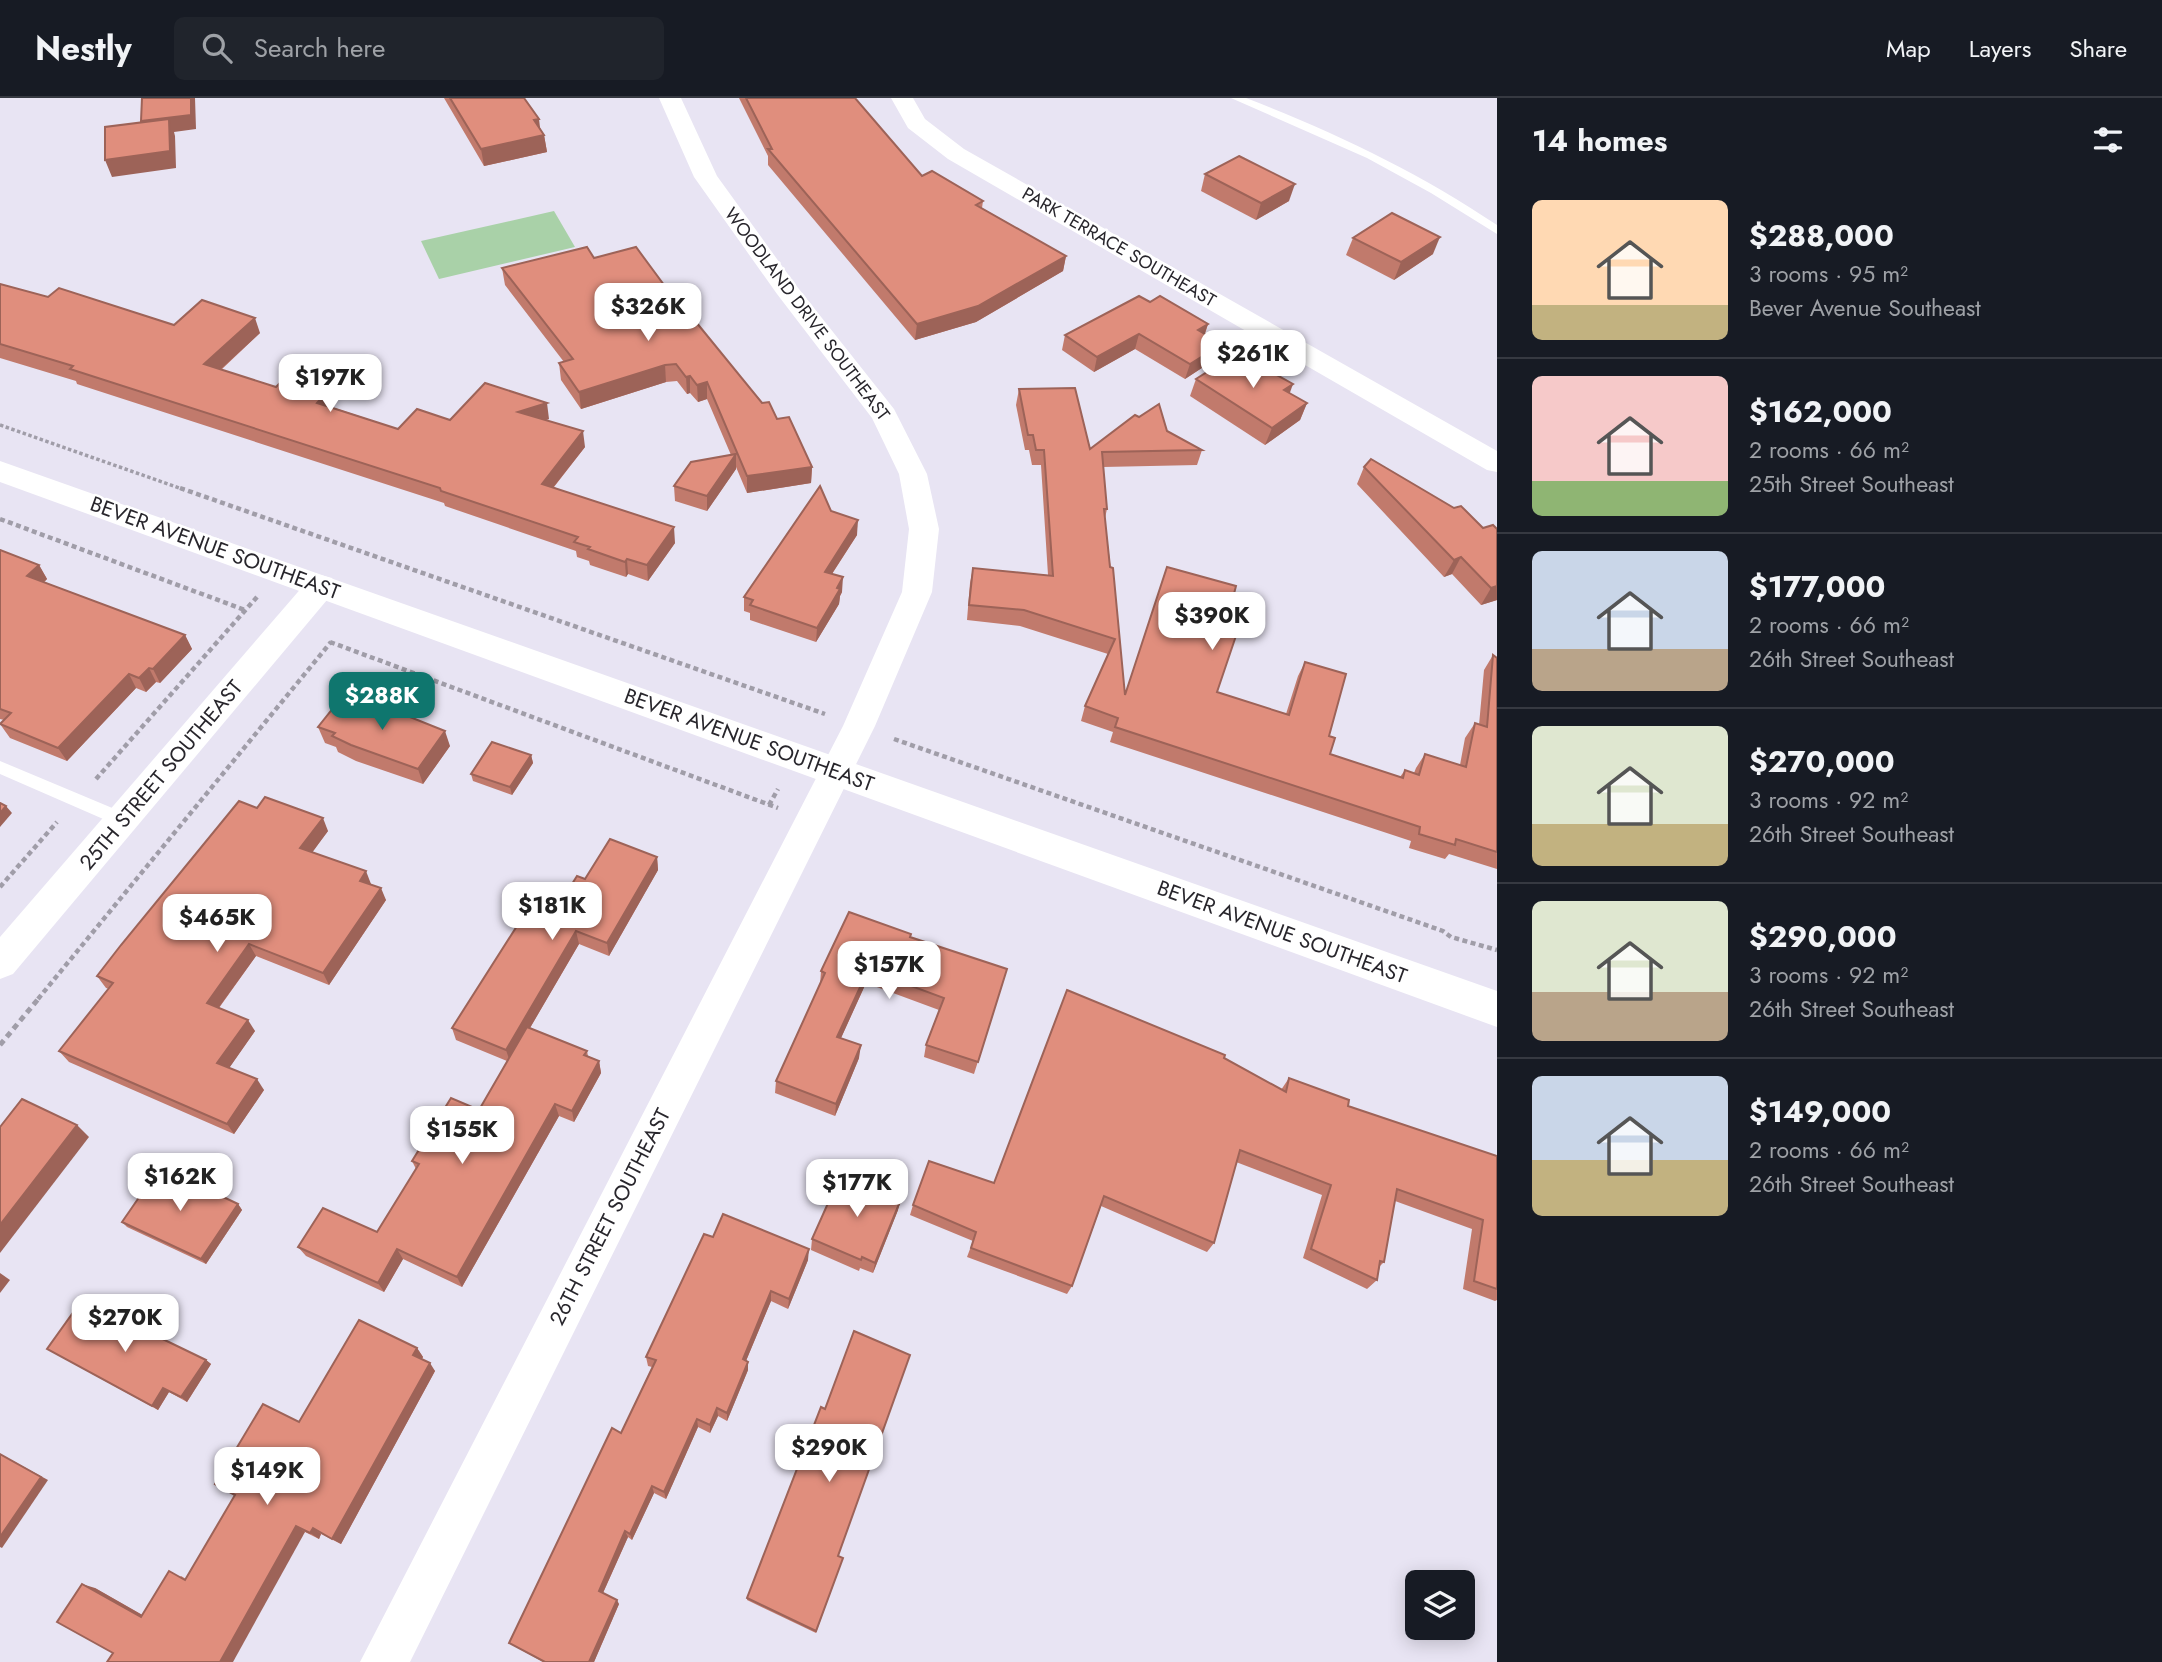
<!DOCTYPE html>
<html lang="en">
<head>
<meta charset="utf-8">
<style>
	:root { --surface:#171b24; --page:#20242c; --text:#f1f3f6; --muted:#9ea1a6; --line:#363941; --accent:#0f766e }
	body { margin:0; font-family:Jost,sans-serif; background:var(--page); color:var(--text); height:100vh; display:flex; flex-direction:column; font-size:26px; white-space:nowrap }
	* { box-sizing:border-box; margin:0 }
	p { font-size:23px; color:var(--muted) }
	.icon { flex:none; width:38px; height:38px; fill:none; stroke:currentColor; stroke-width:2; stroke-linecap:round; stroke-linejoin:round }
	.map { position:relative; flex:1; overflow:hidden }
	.drawer { display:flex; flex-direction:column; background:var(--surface); width:665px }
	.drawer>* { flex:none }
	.buttons { position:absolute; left:1405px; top:1472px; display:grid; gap:14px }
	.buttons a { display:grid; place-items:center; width:70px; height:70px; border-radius:10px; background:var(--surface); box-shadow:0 4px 18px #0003; font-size:35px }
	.price { position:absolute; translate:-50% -60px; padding:0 16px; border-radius:14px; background:#fff; color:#222; font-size:23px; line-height:46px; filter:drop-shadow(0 2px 4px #0008) }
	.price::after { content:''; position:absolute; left:50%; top:42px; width:21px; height:16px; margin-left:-10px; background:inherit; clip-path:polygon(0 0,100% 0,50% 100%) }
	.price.selected { background:var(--accent); color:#fff }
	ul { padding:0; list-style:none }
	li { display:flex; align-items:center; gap:21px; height:175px; padding:0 35px }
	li+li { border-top:2px solid var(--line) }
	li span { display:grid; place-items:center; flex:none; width:196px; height:140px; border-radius:10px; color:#555 }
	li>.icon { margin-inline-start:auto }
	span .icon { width:84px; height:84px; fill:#fffc; stroke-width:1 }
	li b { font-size:30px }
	h2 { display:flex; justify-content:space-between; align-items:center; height:84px; padding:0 35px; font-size:30px }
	header { display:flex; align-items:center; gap:42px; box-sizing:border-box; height:98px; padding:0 35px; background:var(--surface); border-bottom:2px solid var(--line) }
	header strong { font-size:33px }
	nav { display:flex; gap:38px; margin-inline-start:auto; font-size:24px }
	.search { width:490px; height:63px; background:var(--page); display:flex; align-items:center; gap:18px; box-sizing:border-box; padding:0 24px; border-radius:10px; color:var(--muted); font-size:26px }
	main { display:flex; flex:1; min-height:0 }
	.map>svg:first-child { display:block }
</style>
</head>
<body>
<header>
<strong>Nestly</strong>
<div class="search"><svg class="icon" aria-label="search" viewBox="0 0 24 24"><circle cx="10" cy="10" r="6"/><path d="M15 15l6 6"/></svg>Search here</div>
<nav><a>Map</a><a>Layers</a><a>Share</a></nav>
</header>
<main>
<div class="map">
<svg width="1497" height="1564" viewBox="0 0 1497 1564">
	<rect width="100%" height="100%" fill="#e8e4f3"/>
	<!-- green -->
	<path fill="#a9d1a8" d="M554,113l21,36 -136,32 -18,-38z"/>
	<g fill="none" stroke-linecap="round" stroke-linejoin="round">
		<!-- path-far2 -->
		<path stroke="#a09da8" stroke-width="3.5" stroke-dasharray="3.5 2.5" stroke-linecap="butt" d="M0,327l185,65"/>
		<!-- path-far1 -->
		<g stroke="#a09da8" stroke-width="4.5" stroke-dasharray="5 3.5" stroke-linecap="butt">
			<path d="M180,390l645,226"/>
			<path d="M0,421l245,91"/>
			<path d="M330,544l448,166"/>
			<path d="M894,641l549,192 8,6 46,13"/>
			<path d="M96,681l161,-182"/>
			<path d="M769,707l9,-16"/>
			<path d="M0,789l57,-65"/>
			<path d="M38,901l293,-357"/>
		</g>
		<!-- path -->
		<path stroke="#a09da8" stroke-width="5" stroke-dasharray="6 4.5" stroke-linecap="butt" d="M0,947l39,-47"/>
		<!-- service -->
		<g fill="#fff" fill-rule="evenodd">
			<path d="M1231,0h15c88,34 172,74 251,127v9l-66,-41 -64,-35z"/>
			<path d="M0,663l129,54 2,5 -2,5h-12l-117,-51z"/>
		</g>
		<!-- minor -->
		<g fill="#fff" fill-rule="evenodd">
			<path d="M659,0h22l36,78 78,108 99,125 33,65 12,55 -7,63 -57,134 -465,936h-50l483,-936 59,-134 7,-63 -10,-55 -27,-56 -95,-124 -83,-117z"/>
			<path d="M891,0h22l12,21 39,30 533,302v21l-10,-2 -539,-311 -40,-31z"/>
			<path d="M321,477l11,3 4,8 -4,8 -319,380 -13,5v-42l310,-359z"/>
		</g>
		<!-- tertiary -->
		<path fill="#fff" fill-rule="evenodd" d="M0,363l1497,530v36l-1497,-545z"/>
	</g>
	<!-- wall -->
	<g fill="#c17a6c">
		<path d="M444,0h80l16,30 4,7 3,17 -63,14z"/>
		<path d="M739,0h116l67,78 61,25 -1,7 84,48 -3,15 -87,51 -61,18 -147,-175v-9z"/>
		<path d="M1205,76l84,27 -33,19 -55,-29z"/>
		<path d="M1353,140l80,16 -39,26 -48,-25z"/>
		<path d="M594,160l90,54 93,107 35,48 -1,16 -64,10 -11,-26v2l-29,42 -32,-10 -1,-15 57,-31 -24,-56 -9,3 -8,-9 -3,1 -10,-13 -11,1 -85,27 -20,-29 -2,-17 5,-1 -59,-77 -3,-17z"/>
		<path d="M0,186l48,13 126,28 86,8 -39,37 177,59 52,-9 99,-1 -4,1 40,27 -31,40 121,56 -27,38 -20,-7 -2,3 -36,-12 -1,-4 -12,-4 -1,-6 -131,-45 -1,-3 -367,-119 -1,-3 -76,-23z"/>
		<path d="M1150,204l58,22 -3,10 17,10 -5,14 -32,21 -50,-30 -41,23 -32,-22 3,-15z"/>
		<path d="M1196,281l93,14 18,10 -7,17 -35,25 -75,-49z"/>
		<path d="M1019,291l71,60 77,-18 35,19 -5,15 -94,2 4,42 -2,9 20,176 103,-77 -11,75 69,22 12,-38 7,-14 24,74 1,18 70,23 5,-7 9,3 2,-5 9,-14 35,11 5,-27 10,-15 4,2 5,-55 9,-15 4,3v211l-48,-15 -4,5 -36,-11 2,-7 -301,-99 3,-10 -32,-11 4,-15 23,-52 -88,-28 -53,-6 3,-37 3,-15 75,7 -7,-110h-9l-3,-15h-4l-9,-45z"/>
		<path d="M1364,369l119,61 14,72 -16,5 -29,-31 -8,3 -87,-93z"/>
		<path d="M831,413l26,24 -25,39 10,18 -2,4 -1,8 -23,38 -66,-22v-7l-6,-2v-14z"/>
		<path d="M0,452l39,15 8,14 -3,3 141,53 7,14 -32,34 -4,-1 -10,10 -10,-4 -69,73 -57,-23 -10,-14 4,-4 -4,-1z"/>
		<path d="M318,629l132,19 -27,38 -67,-23 -18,-9 -2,-5 -11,-4z"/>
		<path d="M531,657l2,8 -21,32 -39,-14 -2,-7z"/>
		<path d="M257,710l71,23 -16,21 59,32 15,16 -57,85 -73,-29 -37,52 36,23 -26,37 35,22 -30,44 -165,-72 -10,-11 50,-62 -3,-1 -9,-12z"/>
		<path d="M657,759l1,13 -49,86 -30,-12 -49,84 57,23 1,5 11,5 2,12 -27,49 -15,-6 -97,171 -59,-28 -19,33 -78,-36 -8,-9 79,-15 39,-63 -4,-8 67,-51 28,-49 -51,-21 -4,-12 93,-120 40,-29z"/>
		<path d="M911,840l96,31 -33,105 -50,-17 2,-12 13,-35 -73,-27 -25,55 18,20 -24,58 -60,-23 1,-12 44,-96 1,-14z"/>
		<path d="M1289,980l59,28 149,50v144l-2,1 -32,-12 9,-60 -77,-28 -11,61 -4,4 -3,14 -10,9 -64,-31 19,-63 -86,-33 -22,81 -7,9 -106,-46 -29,80 -5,8 -100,-37 6,-16 -63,-26 3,-10 81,-22 287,-93z"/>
		<path d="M238,1106l4,6 -36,54 -79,-37 -5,-5z"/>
		<path d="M898,1112l-25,63 -13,-5 -1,3 -48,-21 1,-11z"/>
		<path d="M713,1139l95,23 -20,49 -17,-8 -25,60 2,9 -21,51 -9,-5 -8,17 -12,-6 -32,72 -12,-6 -22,47 -4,-3 -25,56 16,11 -25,58h-51l-34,-19 112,-210 31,-66 -4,-1 -2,-9z"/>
		<path d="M417,1250l6,9 -1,2 13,12 -94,173 -20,-10 -2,5 -14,-7 -192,121 -18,-65 47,27 39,-39 5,3 49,-83 -20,-12 84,-62z"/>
		<path d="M47,1251l159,11 5,4 -24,38 -18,-10 -11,18z"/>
		<path d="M838,1458l5,2 -27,75 -69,-33v-2z"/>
	</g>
	<!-- shaded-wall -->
	<g fill="#9d6358">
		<path d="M191,0h4l1,31 -22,3 1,4 1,32 -64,9 -7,-17 42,-25 -6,-14z"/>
		<path d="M539,21l2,17 3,-1 3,17 -63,14 -3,-17 53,-29z"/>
		<path d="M1295,86l-6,17 -33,19 5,-17z"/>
		<path d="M1440,139l-7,17 -39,26 7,-18z"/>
		<path d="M1066,158l-3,15 -87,51 -61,18 2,-16z"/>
		<path d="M255,220l5,15 -51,47 -5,-16z"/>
		<path d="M1208,226l-5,14 -5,-8z"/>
		<path d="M1139,236l-4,15 -41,23 3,-15z"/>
		<path d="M1222,246l-5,14 -32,21 5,-15z"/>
		<path d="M665,267l1,17 -85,27 -2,-17z"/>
		<path d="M690,278v17l-3,1 -1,-17z"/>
		<path d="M707,284v17l-9,3 -1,-17z"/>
		<path d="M1293,286l-6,17 -3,-11z"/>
		<path d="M325,296l5,16 -13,-7z"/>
		<path d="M547,305l2,16 -28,9 -3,-16z"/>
		<path d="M1307,305l-7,17 -35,25 7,-17z"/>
		<path d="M583,333l2,16 -41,52 -2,-15z"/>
		<path d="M736,356v15l-29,42v-15z"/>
		<path d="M812,369l-1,16 -64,10v-17z"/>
		<path d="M858,422l-1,15 -33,51 1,-14z"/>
		<path d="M674,429l1,16 -27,38 -1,-16z"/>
		<path d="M1461,459l-9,17 -8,3 10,-17z"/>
		<path d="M627,461l1,15 -2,3 -1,-15z"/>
		<path d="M39,467l8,14 -11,11 -9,-14z"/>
		<path d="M843,479l-1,15 -2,4 -1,8 -23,38 1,-14z"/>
		<path d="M1497,488v14l-16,5 10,-17z"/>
		<path d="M185,537l7,14 -32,34 -7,-14z"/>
		<path d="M149,570l7,14 -10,10 -7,-14z"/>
		<path d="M129,576l7,14 -69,73 -9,-13z"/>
		<path d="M445,633l5,15 -27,38 -5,-15z"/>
		<path d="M531,657l2,8 -21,32 -2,-8z"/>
		<path d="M6,708l6,7 -12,14v-14z"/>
		<path d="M323,720l5,13 -22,30 -6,-13z"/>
		<path d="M657,759l1,13 -49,86 -2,-13z"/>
		<path d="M366,773l5,13 -6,9 -5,-12z"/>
		<path d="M381,790l5,12 -57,85 -6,-12z"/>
		<path d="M576,833l3,13 -69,118 -4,-12z"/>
		<path d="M249,846l7,12 -42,58 -7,-11z"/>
		<path d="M868,872l-2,13 -30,66 1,-12z"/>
		<path d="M248,922l7,11 -30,43 -8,-11z"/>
		<path d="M861,947l-2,13 -24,58 1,-12z"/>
		<path d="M599,963l2,12 -27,49 -2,-11z"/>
		<path d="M257,981l7,11 -30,44 -7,-10z"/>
		<path d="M555,1006l4,12 -97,171 -5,-10z"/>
		<path d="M77,1027l12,12 -89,116v-28z"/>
		<path d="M901,1101l-3,11 -25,63 2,-10z"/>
		<path d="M238,1106l4,6 -36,54 -5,-5z"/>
		<path d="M397,1151l6,10 -19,33 -6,-9z"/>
		<path d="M809,1151l-1,11 -20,49 1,-10z"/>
		<path d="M0,1175l10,7 -10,13z"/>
		<path d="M771,1193v10l-28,67v-9z"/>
		<path d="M417,1250l6,9 -4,6 -6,-8z"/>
		<path d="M206,1262l5,4 -24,38 -6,-5z"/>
		<path d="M748,1264v8l-21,51v-8z"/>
		<path d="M430,1265l5,8 -94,173 -9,-5z"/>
		<path d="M163,1290l6,4 -11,18 -6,-4z"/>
		<path d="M717,1310l1,8 -8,17v-8z"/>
		<path d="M697,1321l1,8 -32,72 -2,-7z"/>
		<path d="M0,1356l48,26 -46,68 -2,-1z"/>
		<path d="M652,1388l2,7 -22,47 -2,-6z"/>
		<path d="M296,1428l9,6 -72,130h-13z"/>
		<path d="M313,1430l8,6 -2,5 -9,-6z"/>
		<path d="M625,1433l3,6 -26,58 -3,-4z"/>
		<path d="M82,1486l13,4 58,33 -12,-4z"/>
		<path d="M617,1502l2,4 -25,58h-5z"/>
	</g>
	<!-- building -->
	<g fill="#e08e7d" stroke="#9d6358" stroke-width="2">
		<path d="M142,0h49v17l-50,6z"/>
		<path d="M450,0h74l15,21 -5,1 10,15 -63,14z"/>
		<path d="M746,0h109l67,78 10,-5 51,30 -7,4 90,51 -88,50 -61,18 -149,-175h4z"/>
		<path d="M169,21l1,32 -65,9v-33z"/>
		<path d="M1239,58l56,28 -34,19 -56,-29z"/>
		<path d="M1392,115l48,24 -39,25 -48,-24z"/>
		<path d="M587,149l7,11 42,-11 48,65 2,-1 10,11 66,81 7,-1 8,17 12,-2 23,50 -65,9 -40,-94 -10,3 -7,-9 -4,1 -10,-13 -11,1 -86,27 -20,-29 14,-4 -71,-91z"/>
		<path d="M0,186l48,13 11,-9 115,37 28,-25 53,18 -51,46 72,23 6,-6 43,13 -8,9 81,26 19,-20 33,11 35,-37 62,20 -29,9 65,19 -41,53 132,43 -27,38 -20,-6 -2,3 -37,-13 2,-2 -16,-5 4,-5 -137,-46 -1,-3 -370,-119 3,-3 -73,-22z"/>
		<path d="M1139,198l11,6 10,-6 48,28 -10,6 24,14 -32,20 -51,-30 -42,23 -32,-22z"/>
		<path d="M1237,255l56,31 -9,6 23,13 -35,25 -76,-49z"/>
		<path d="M1075,290l15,61 45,-34 4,2 20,-13 8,27 35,19 -100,2 5,57h-3l6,58 3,1 12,127 42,-128 69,19 -8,31 13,4 -24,71 72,23 16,-53 41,12 -17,62 6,2 -5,16 73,24 2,-8 14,5 6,-21 41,13 9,-44 12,4 6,-72 4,3v194l-41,-13 -1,6 -36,-11 1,-7 -305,-100 3,-9 -33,-12 30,-67 -91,-29 -55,-5 4,-37 80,8 -9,-126h-8l-3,-15h-5l-9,-46z"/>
		<path d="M736,356l-29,42 -33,-10 17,-24z"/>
		<path d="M1371,361l83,49 7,-2 22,22 10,-3 4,4v57l-6,2 -30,-31 -7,3 -90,-93z"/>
		<path d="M820,388l11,25 27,9 -33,52 18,5 -6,11 3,1 -23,39 -67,-23 3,-5 -9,-3z"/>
		<path d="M0,452l39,15 -12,11 158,59 -32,34 -4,-1 -10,10 -10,-4 -71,74 -58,-24 11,-11 -11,-4z"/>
		<path d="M342,599l58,16 45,18 -27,38 -67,-24 -19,-9 3,-3 -17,-6z"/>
		<path d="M492,644l39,13 -21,32 -39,-13z"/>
		<path d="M265,699l58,21 -23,30 66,23 -6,10 21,7 -58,85 -74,-29 -42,59 41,17 -31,43 40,16 -30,45 -168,-73 54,-68 -16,-7 24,-31 118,-144 18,7z"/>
		<path d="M0,705l6,3 -6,7z"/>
		<path d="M610,741l47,18 -50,86 -31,-12 -70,119 -54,-22 79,-124 14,4 12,-20 10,4 10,-16 8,3z"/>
		<path d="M849,814l62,22 -1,3 97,32 -29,93 -52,-17 18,-47 -76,-28 -31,67 24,8 -25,59 -60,-23 49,-108 -4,-2z"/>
		<path d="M1067,892l158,65 -1,3 62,34 3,-14 60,22 -1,6 149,50v133l-23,-8 9,-61 -86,-31 -13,73 -4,-1 -3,19 -66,-31 20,-64 -91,-35 -26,93 -110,-47 -32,90 -101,-38 5,-16 -63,-27 16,-44 65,22z"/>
		<path d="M527,929l60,24 -3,4 15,6 -27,50 -17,-7 -98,173 -60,-28 -19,34 -80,-36 25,-39 54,24 42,-68 -7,-3 39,-63 28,12z"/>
		<path d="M22,1001l55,26 -77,100v-98z"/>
		<path d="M160,1069l78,37 -37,55 -79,-37z"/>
		<path d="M841,1076l60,25 -26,64 -13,-6 -1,3 -49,-21z"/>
		<path d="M723,1116l86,35 -20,50 -18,-8 -28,68 5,3 -21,51 -10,-5 -7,17 -13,-6 -33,73 -12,-6 -22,48 -5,-3 -26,60 18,9 -28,62h-44l-36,-19 103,-215 9,5 35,-73 -10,-3 58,-123 9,3z"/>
		<path d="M82,1202l124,60 -25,37 -18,-9 -11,18 -105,-57z"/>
		<path d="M359,1222l58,28 -4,7 17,8 -98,176 -19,-11 -3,5 -14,-7 -76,136h-113l6,-9 -56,-31 25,-38 59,33 28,-46 16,9 50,-85 -20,-11 48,-80 36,18z"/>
		<path d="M854,1233l56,24 -72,201 5,2 -27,73 -69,-33 74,-191 4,2z"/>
		<path d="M0,1356l41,23 -41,60z"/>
	</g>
	<g text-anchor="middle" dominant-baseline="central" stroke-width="5" stroke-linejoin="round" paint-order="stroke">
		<!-- far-street labels -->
		<g font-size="18" fill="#28262c" stroke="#fff">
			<text transform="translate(1119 149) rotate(30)">PARK TERRACE SOUTHEAST</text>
			<text transform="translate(807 216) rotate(53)">WOODLAND DRIVE SOUTHEAST</text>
		</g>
		<!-- street labels -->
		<g font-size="21" fill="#28262c" stroke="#fff">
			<text transform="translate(215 450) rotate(20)">BEVER AVENUE SOUTHEAST</text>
			<text transform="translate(749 642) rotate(20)">BEVER AVENUE SOUTHEAST</text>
			<text transform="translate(161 677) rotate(-50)">25TH STREET SOUTHEAST</text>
			<text transform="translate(1282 834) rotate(20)">BEVER AVENUE SOUTHEAST</text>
			<text transform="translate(610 1119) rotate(-63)">26TH STREET SOUTHEAST</text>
		</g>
	</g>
</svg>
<div class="buttons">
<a><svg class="icon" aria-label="layers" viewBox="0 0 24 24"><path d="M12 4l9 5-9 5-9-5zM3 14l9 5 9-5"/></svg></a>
</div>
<b class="price" style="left:648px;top:245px">$326K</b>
<b class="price" style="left:1253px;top:292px">$261K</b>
<b class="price" style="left:330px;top:316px">$197K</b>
<b class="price" style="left:1212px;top:554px">$390K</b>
<b class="price selected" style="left:382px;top:634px">$288K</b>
<b class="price" style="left:552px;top:844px">$181K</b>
<b class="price" style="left:217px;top:856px">$465K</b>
<b class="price" style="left:889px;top:903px">$157K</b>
<b class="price" style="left:462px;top:1068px">$155K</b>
<b class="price" style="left:180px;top:1115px">$162K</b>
<b class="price" style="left:857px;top:1121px">$177K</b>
<b class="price" style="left:125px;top:1256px">$270K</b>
<b class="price" style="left:829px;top:1386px">$290K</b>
<b class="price" style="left:267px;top:1409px">$149K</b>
</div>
<section class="drawer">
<h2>14 homes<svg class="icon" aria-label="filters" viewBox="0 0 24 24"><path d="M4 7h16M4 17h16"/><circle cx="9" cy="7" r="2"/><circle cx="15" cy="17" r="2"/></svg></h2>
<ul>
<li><span style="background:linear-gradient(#ffd9b3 75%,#c2b280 0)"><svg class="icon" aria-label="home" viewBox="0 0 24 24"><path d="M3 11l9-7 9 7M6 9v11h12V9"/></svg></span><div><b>$288,000</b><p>3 rooms · 95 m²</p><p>Bever Avenue Southeast</p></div></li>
<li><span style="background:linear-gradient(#f6c9c9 75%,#8fb573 0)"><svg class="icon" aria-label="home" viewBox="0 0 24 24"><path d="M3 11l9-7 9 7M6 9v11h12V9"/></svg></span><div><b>$162,000</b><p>2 rooms · 66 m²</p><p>25th Street Southeast</p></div></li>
<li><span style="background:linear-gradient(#c9d6e8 70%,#b9a48a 0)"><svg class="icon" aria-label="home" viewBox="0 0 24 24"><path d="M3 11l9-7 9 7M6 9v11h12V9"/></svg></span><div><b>$177,000</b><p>2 rooms · 66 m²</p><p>26th Street Southeast</p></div></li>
<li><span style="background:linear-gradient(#dfe7d0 70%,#c2b280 0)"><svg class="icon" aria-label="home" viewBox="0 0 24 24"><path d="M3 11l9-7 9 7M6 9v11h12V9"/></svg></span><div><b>$270,000</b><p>3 rooms · 92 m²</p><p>26th Street Southeast</p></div></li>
<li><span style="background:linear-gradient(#dfe7d0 65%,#b9a48a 0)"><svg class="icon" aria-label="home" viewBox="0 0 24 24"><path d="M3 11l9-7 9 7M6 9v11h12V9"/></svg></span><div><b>$290,000</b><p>3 rooms · 92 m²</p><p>26th Street Southeast</p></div></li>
<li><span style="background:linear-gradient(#c9d6e8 60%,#c2b280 0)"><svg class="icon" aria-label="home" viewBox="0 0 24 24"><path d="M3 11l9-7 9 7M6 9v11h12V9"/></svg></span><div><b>$149,000</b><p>2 rooms · 66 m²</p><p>26th Street Southeast</p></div></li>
</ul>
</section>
</main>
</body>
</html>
